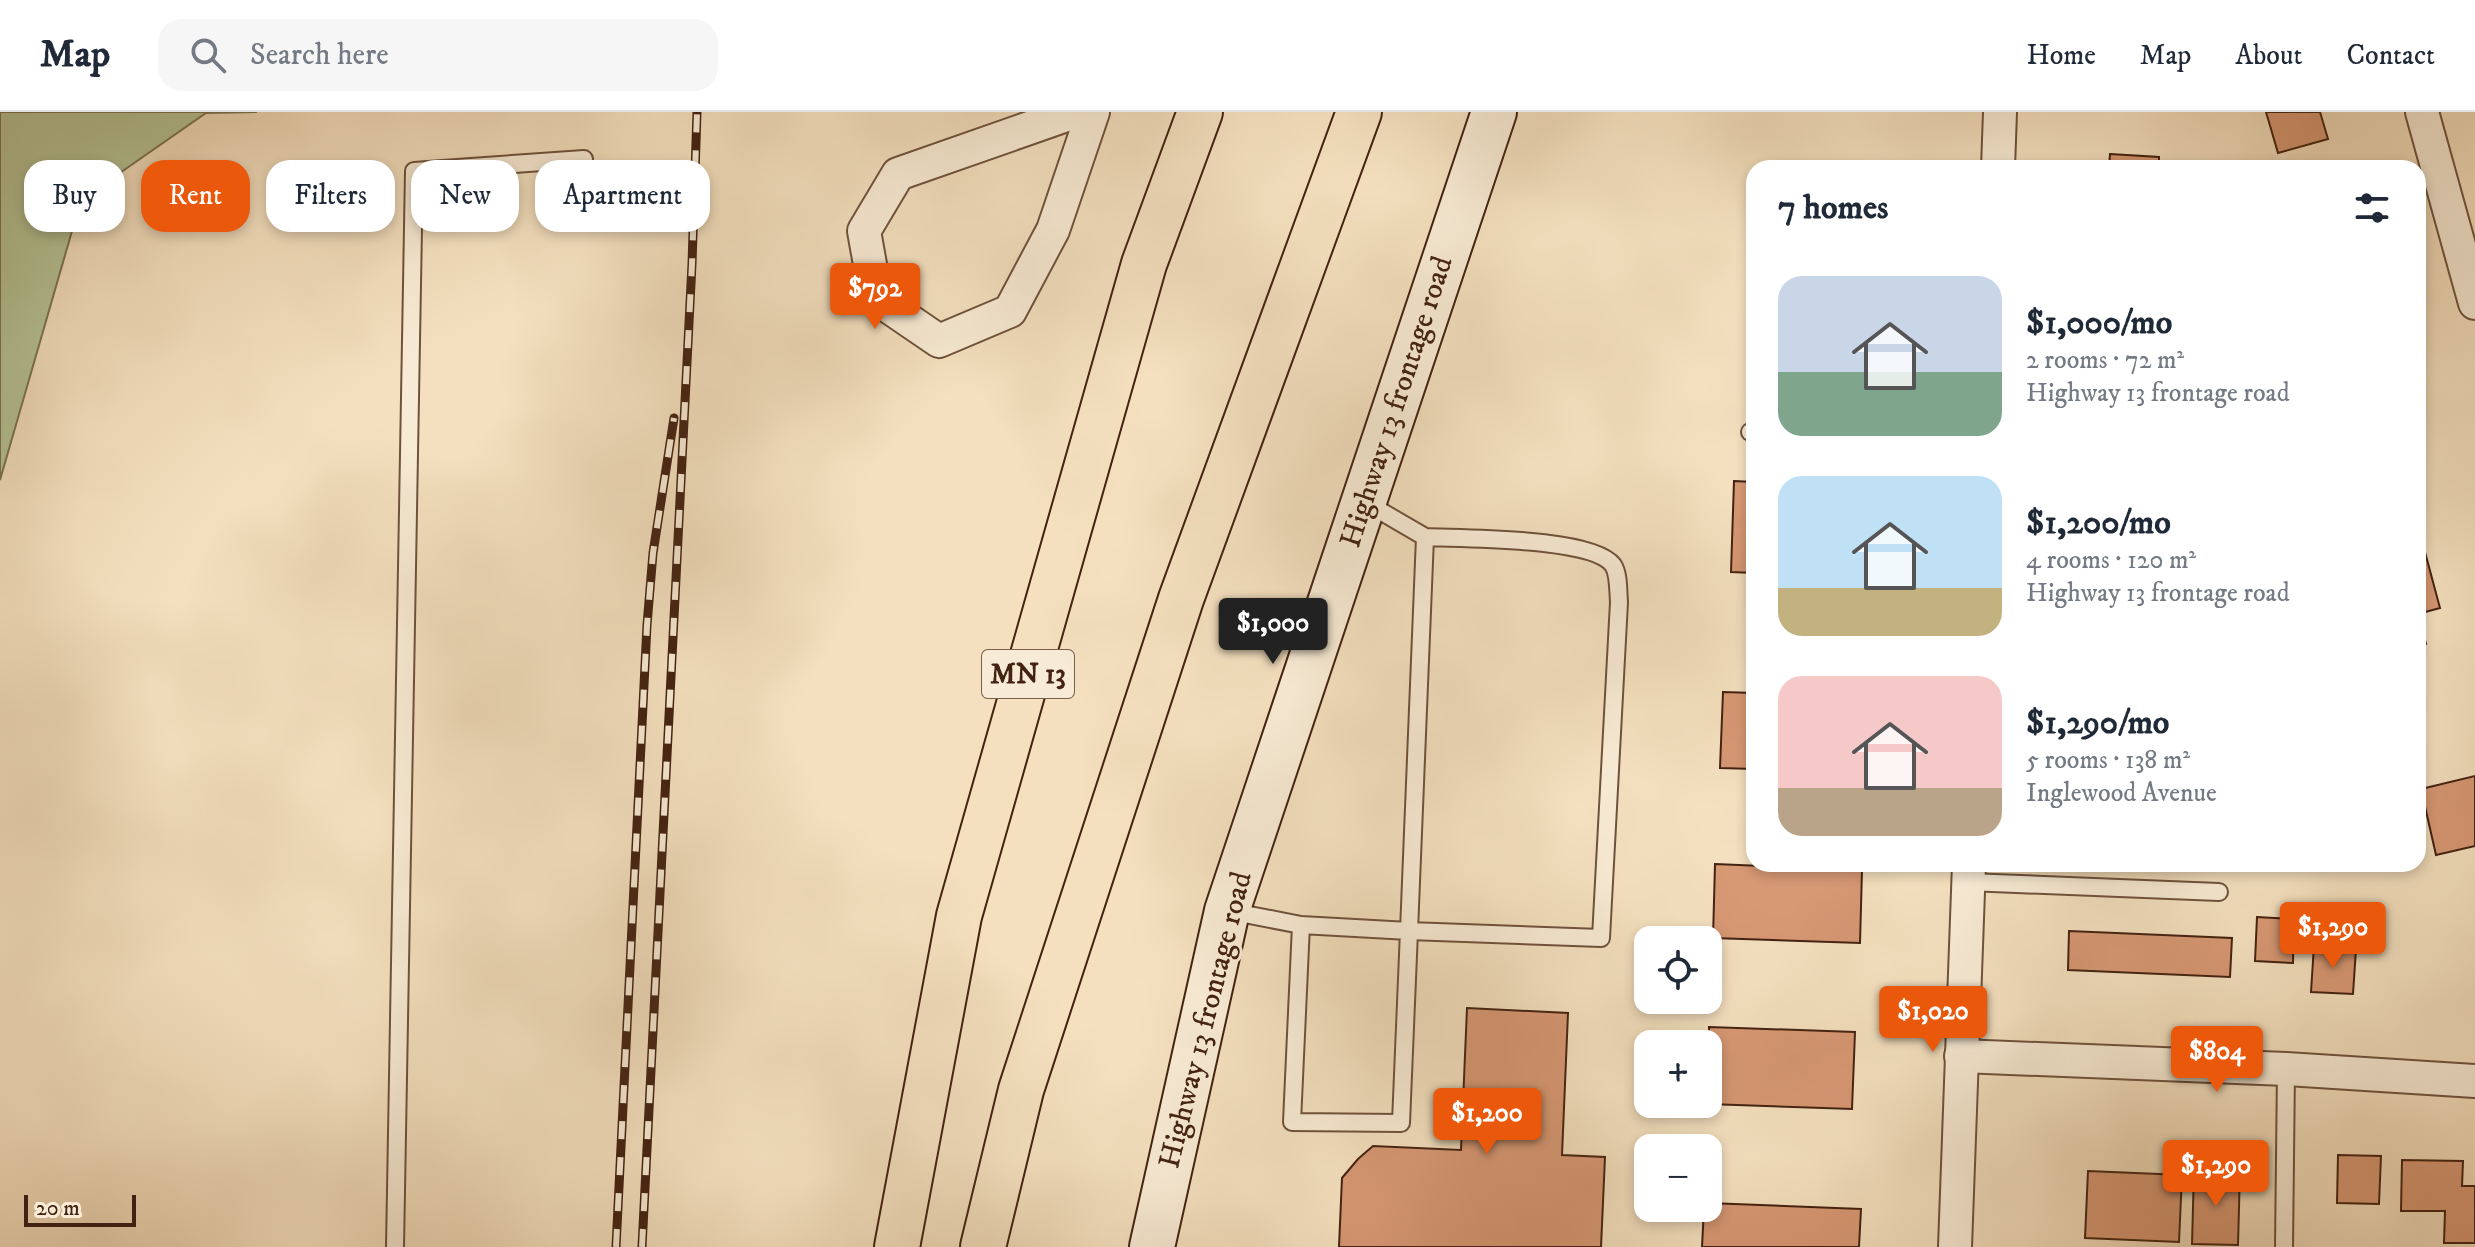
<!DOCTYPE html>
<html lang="en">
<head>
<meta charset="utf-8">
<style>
	:root { --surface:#fff; --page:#f6f6f7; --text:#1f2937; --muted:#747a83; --line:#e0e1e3; --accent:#ea580c }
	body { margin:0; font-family:"IM FELL DW Pica",serif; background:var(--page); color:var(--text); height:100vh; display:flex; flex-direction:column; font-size:30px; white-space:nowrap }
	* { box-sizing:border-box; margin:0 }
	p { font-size:26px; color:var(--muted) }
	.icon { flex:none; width:44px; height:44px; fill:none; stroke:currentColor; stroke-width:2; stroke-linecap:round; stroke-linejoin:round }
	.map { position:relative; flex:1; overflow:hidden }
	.panel { position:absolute; left:1746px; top:48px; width:680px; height:712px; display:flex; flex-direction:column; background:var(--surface); border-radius:24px; box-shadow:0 4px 12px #0003 }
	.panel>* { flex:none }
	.top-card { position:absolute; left:24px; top:48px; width:760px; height:72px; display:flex; gap:16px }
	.controls { position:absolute; left:1634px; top:814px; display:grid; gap:16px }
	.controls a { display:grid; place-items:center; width:88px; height:88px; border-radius:16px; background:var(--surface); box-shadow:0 4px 12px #0003; font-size:40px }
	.scale { position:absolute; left:24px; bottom:20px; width:112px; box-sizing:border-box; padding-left:8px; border:4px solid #432211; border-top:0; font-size:22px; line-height:28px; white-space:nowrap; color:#432211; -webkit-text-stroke:6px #f8ebd5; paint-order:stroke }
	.price { position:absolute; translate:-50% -68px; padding:0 18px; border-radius:8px; background:var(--accent); color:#fff; font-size:26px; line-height:52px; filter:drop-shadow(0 2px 4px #0008) }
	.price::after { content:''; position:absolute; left:50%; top:48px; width:24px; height:18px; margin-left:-12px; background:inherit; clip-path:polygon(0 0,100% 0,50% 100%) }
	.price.on { background:#222; color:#fff }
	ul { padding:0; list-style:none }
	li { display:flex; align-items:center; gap:24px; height:200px; padding:0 32px }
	li span { display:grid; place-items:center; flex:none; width:224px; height:160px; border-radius:24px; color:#555 }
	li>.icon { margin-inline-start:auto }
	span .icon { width:96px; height:96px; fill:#fffc; stroke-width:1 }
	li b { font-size:34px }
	h2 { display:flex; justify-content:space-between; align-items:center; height:96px; padding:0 32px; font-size:34px }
	.tag { padding:0 28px; border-radius:24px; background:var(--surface); box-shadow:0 4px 12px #0003; font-size:28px; line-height:72px }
	.tag.on { background:var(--accent); color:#fff }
	header { display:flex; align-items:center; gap:48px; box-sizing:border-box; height:112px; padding:0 40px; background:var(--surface); border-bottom:2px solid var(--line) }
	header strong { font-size:38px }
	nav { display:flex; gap:44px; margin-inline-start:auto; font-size:28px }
	.search { width:560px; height:72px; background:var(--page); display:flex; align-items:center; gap:20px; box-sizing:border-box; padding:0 28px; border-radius:24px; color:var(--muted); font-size:30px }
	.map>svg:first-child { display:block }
</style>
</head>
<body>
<header>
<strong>Map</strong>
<div class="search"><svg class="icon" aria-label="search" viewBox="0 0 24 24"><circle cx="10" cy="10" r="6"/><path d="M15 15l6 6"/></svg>Search here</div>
<nav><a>Home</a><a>Map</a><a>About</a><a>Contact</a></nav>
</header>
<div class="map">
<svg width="2475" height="1135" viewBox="0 0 2475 1135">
	<rect width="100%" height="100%" fill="#f4e0bf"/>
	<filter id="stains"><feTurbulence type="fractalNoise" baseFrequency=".0025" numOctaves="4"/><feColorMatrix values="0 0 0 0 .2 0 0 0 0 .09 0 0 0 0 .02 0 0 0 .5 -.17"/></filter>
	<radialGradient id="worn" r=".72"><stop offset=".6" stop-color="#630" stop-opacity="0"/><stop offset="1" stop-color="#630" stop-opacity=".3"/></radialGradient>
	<!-- green -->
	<path fill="#b5c396" stroke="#7c7254" stroke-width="2" d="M0,0h257l-51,1 -125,87 -81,280z"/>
	<!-- building -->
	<g fill="#d79874" stroke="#432211" stroke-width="2">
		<path d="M2266,0h54l8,27 -50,14z"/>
		<path d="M2110,42l49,3v11h-50z"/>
		<path d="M1734,369l20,1v91l-23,-1z"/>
		<path d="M2422,429l18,67 -22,6v-72z"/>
		<path d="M2418,502l8,30 -8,3z"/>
		<path d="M1723,580l31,1v76l-34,-1z"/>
		<path d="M2475,664v70l-39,9 -15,-66z"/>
		<path d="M1715,752l147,6 -2,73 -147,-5z"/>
		<path d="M2257,805l37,2 -1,44 -38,-2z"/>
		<path d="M2069,819l163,7 -2,39 -162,-7z"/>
		<path d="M2314,833l42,4 -3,45 -42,-2z"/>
		<path d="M1467,896l101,5 -6,142 43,2 -4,90h-262l3,-69 16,-19 15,-13 88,4z"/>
		<path d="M1709,915l146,5 -3,77 -144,-5z"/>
		<path d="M2338,1043l43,1 -2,48 -42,-1z"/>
		<path d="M2402,1048l61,1 -1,25h13v57h-31l1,-32h-44z"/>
		<path d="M2194,1058l46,1 -2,74 -46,-1z"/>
		<path d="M2088,1059l94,4 -3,67 -94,-4z"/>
		<path d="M1708,1091l153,6 -2,38h-157l2,-39h4z"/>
	</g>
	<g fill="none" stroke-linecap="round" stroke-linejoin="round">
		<defs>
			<g id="lane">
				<path d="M1750,320h4"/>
				<path d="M1365,390l60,35 -16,394 192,7 18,-336c-1,-11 0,-28 -6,-37 -21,-28 -151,-26 -188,-28"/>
				<path d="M1968,770l251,10"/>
				<path d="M1229,799l72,14 108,6 -8,192 -109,-1 9,-197"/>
				<path d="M395,1135l19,-1076 170,-12"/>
				<path d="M2284,1135l2,-178"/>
			</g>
			<g id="street">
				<path d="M1075,0l-177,62 -34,57 12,67 63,43 71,-30 43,-81 40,-118"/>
				<path d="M2422,0l53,191"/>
				<path d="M1998,56l2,-56"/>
				<path d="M1961,944l325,13 189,12"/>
				<path d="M1955,1135l14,-383"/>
			</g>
			<path id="secondary" d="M1152,1135l75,-336 267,-799"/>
			<g id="highway">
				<path d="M897,1135l62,-331 185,-652 56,-152"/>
				<path d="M983,1135l38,-157 160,-491 178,-487"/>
			</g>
		</defs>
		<!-- lane casing -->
		<use href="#lane" stroke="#6f523c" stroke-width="20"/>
		<!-- street casing -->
		<use href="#street" stroke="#6f523c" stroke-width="36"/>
		<!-- secondary casing -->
		<use href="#secondary" stroke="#432211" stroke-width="48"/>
		<!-- highway casing -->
		<use href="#highway" stroke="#432211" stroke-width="48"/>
		<!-- lane -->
		<use href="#lane" stroke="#f8ebd5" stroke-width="16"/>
		<!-- street -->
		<use href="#street" stroke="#f8ebd5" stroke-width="32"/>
		<!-- secondary -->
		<use href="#secondary" stroke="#f8ebd5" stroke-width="44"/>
		<!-- highway -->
		<use href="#highway" stroke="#f4e0bf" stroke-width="44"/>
		<defs>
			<g id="rail">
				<path d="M616,1135l31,-622 6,-72 21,-135"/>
				<path d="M642,1135l50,-983 5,-152"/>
			</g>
		</defs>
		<!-- rail casing -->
		<use href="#rail" stroke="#432211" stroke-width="9"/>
		<!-- rail -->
		<use href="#rail" stroke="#f8ebd5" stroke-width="6" stroke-dasharray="18" stroke-linecap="butt"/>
	</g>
	<g text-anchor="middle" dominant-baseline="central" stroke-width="6" stroke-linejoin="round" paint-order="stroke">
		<!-- shield labels -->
		<rect fill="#f8ebd5" stroke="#795e4c" stroke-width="2" x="982" y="538" width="92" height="48" rx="6"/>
		<g font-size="28" font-weight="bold" fill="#432211">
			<text x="1028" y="562">MN 13</text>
		</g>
		<!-- street labels -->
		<g font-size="30" fill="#432211" stroke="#f8ebd5">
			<text transform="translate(1397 290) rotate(-72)">Highway 13 frontage road</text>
			<text transform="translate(1206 908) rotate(-76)">Highway 13 frontage road</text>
		</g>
	</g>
	<rect width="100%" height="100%" filter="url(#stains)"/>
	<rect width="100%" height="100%" fill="url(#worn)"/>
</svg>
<div class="controls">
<a><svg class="icon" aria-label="locate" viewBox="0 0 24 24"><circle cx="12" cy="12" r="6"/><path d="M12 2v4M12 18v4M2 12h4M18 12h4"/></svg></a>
<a>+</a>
<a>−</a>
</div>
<div class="scale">20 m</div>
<b class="price" style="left:875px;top:219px">$792</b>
<b class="price on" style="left:1273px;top:554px">$1,000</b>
<b class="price" style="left:2333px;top:858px">$1,290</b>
<b class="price" style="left:1933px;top:942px">$1,020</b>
<b class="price" style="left:2217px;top:982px">$804</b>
<b class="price" style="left:1487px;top:1044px">$1,200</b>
<b class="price" style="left:2216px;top:1096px">$1,290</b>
<div class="top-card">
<a class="tag">Buy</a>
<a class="tag on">Rent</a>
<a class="tag">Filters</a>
<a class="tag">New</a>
<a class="tag">Apartment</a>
</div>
<section class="panel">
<h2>7 homes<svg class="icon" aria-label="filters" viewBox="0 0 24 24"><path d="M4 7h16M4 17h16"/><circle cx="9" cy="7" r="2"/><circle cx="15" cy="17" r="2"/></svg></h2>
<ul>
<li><span style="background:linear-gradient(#c9d6e8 60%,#7fa58c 0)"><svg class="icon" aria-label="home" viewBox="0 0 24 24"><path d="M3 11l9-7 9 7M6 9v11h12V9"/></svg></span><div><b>$1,000/mo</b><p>2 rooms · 72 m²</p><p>Highway 13 frontage road</p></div></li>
<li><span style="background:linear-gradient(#bfe0f5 70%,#c2b280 0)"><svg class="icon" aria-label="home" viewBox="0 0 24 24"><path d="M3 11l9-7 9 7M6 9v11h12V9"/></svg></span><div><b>$1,200/mo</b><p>4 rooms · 120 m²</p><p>Highway 13 frontage road</p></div></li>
<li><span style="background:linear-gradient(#f6c9c9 70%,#b9a48a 0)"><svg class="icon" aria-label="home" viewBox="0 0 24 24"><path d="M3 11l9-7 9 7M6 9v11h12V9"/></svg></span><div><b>$1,290/mo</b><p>5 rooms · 138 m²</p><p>Inglewood Avenue</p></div></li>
</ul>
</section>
</div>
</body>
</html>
